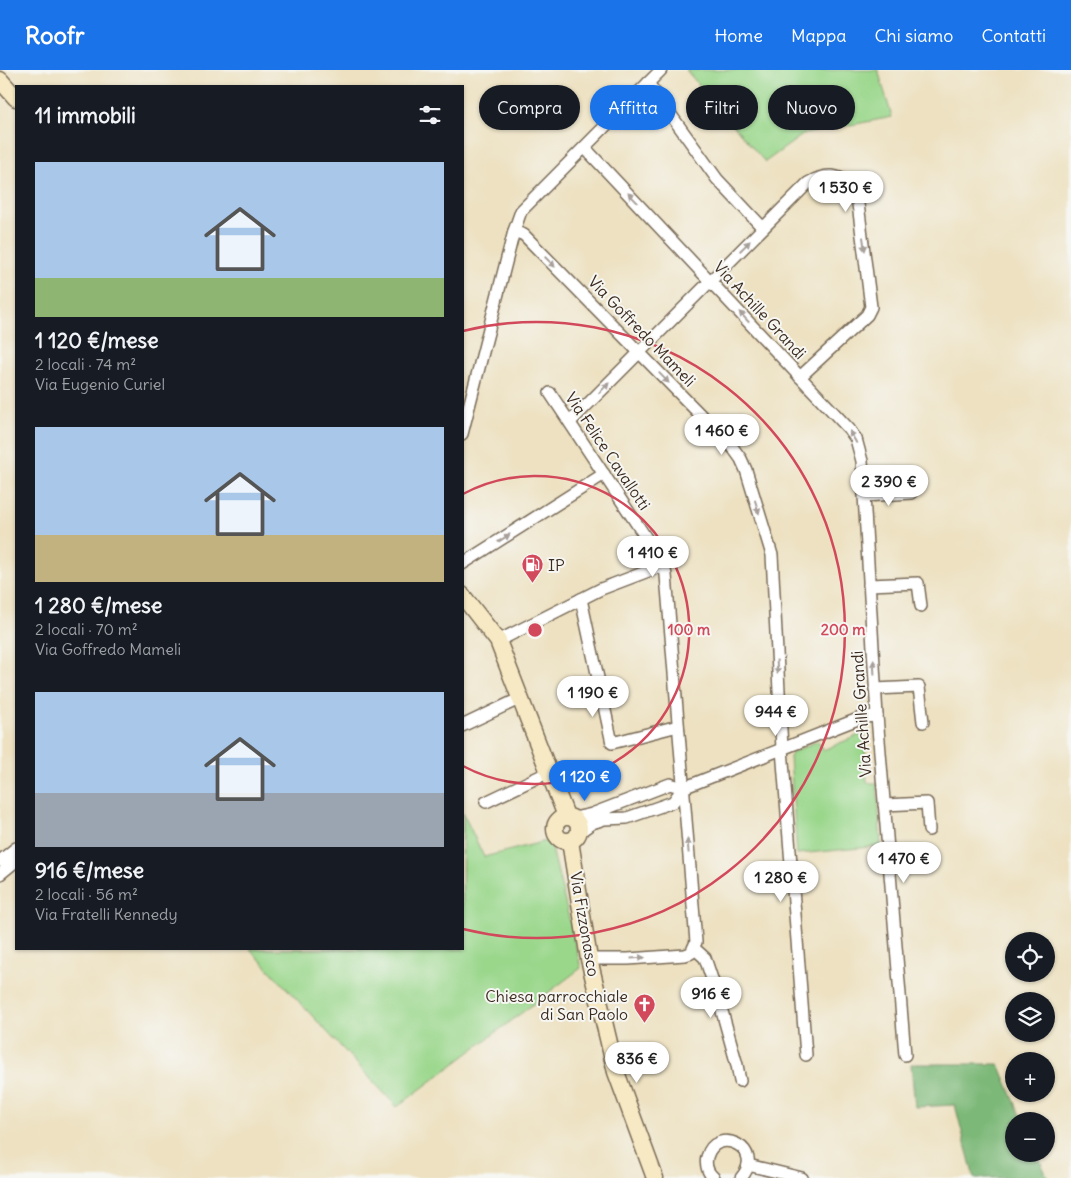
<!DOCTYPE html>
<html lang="it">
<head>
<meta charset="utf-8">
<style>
	:root { --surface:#171b24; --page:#242831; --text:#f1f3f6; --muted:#9ea1a6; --accent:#1a73e8 }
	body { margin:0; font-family:Delius,sans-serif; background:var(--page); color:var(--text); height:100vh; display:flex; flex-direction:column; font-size:19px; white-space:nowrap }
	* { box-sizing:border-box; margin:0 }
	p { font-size:16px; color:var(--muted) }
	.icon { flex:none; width:28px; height:28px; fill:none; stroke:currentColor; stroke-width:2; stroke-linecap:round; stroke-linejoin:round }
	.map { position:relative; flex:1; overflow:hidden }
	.panel { position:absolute; left:15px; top:15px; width:449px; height:865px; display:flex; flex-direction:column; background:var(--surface); border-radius:0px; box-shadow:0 1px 4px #0004 }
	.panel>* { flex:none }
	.guide { position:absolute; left:479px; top:15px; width:475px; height:45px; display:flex; gap:10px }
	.fabs { position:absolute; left:1005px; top:862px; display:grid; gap:10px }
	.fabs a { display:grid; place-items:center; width:50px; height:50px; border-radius:50%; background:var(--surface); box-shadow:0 1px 4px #0004; font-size:25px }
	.price { position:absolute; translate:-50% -42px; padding:0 11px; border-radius:18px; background:#fff; color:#222; font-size:16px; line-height:32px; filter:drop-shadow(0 1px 2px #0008) }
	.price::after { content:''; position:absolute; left:50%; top:30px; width:15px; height:11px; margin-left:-8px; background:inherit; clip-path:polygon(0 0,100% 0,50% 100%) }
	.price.selected { background:var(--accent); color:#fff }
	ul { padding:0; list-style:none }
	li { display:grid; align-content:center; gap:10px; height:265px; padding:0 20px }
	li span { display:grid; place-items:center; height:155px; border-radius:0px; color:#555 }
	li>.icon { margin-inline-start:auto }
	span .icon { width:90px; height:90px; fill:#fffc; stroke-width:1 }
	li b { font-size:21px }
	h2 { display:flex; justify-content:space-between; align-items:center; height:60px; padding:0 20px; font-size:21px }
	.pill { padding:0 18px; border-radius:22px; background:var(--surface); box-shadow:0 1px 4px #0004; font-size:18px; line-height:45px }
	.pill.selected { background:var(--accent); color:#fff }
	header { display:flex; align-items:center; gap:30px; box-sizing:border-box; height:70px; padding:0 25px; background:var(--accent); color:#fff }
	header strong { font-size:24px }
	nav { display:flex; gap:28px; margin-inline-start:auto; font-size:18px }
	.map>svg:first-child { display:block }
</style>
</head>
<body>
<header>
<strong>Roofr</strong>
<nav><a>Home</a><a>Mappa</a><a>Chi siamo</a><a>Contatti</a></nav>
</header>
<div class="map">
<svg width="1071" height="1108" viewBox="0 0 1071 1108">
	<rect width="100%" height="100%" fill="#f6f6f2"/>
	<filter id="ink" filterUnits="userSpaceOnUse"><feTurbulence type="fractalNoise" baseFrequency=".02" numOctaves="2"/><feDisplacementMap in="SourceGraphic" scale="10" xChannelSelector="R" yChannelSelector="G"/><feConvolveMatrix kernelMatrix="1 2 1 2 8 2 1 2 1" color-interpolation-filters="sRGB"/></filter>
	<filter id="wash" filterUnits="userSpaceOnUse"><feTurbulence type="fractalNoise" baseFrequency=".0096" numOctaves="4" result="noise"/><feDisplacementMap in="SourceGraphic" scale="20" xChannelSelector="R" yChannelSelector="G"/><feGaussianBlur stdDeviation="1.12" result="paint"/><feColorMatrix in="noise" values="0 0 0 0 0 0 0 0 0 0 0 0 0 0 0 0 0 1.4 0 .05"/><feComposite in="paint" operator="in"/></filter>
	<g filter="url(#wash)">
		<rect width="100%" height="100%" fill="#ede1c1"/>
		<!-- green -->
		<g fill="#9ad78b" stroke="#6a8054">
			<path d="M686,0h192l14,47 -88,17 -39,28z"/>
			<path d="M864,663l3,50h10l4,63 -84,8 -7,-97 3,-5 25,-11 5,9z"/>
			<path d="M463,743l21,44 66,-17 31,128 -184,139 -147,-158h212z"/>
		</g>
		<!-- forest -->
		<path fill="#7bb877" stroke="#5b714a" d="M911,994h88l24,57h-9v33h23l11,24h-74l-19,-73 -40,2z"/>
	</g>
	<g filter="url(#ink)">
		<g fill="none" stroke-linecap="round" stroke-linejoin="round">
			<defs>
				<g id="street">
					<path d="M648,13l69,96 46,49"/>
					<path d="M585,78l264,281 7,10 6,22 15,255 28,339"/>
					<path d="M514,161l10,4 209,213 8,11 5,11 26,85 10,194 24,306"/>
					<path d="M550,323l114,172 2,10 30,367 -5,11 -6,2 -57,4h-39"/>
					<path d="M570,352l238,-239c21,-12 38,-9 49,13l14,111 -4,8 -67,62"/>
					<path d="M462,364l52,-203 7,-20 140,-141"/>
					<path d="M865,426l46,-3"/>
					<path d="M462,494l142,-90"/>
					<path d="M869,515l49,-2 3,23"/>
					<path d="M581,529l31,144 66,-17"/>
					<path d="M498,571l103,-52 63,-24"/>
					<path d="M875,619l44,-2 4,35"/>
					<path d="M462,656l59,-28"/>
					<path d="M683,718l180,-71 14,-1"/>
					<path d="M486,732l63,-30"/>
					<path d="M884,735l43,-2 2,27"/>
					<path d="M574,748l18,-4 78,-30 13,4 -10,14 -46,16 -23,1 -12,4 -14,10"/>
					<path d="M0,791l16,-13"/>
					<path d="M0,804l16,-13"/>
					<path d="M695,879l10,9 13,39 19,68 3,16"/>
					<path d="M748,1095l54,13"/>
					<path d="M714,1108c-6,-5 -9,-13 -7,-21 9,-33 60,-8 34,21"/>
				</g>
				<g id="secondary">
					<path d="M0,10l16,18"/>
					<path d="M462,525l36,46 68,175"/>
					<circle cx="567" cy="759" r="12"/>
					<path d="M570,771l19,118 27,113 39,106"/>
				</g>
			</defs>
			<!-- street casing -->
			<use href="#street" stroke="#796a57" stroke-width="14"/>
			<!-- secondary casing -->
			<use href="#secondary" stroke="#796a57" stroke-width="19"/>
			<!-- street -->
			<use href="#street" stroke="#fff" stroke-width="11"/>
			<!-- secondary -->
			<use href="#secondary" stroke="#f6e9c3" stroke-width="16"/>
		</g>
		<!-- one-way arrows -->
		<defs><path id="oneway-solid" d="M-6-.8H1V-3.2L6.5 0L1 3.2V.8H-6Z" transform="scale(1.25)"/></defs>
		<g fill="#a79f9a">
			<use href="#oneway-solid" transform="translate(633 128) rotate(-134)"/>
			<use href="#oneway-solid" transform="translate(864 174) rotate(82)"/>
			<use href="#oneway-solid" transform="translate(745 176) rotate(-45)"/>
			<use href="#oneway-solid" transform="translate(550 192) rotate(45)"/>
			<use href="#oneway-solid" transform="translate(744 247) rotate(-133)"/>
			<use href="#oneway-solid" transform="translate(664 308) rotate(46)"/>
			<use href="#oneway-solid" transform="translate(604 318) rotate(-45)"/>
			<use href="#oneway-solid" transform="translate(853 367) rotate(-119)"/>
			<use href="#oneway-solid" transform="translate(757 437) rotate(73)"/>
			<use href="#oneway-solid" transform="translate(504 468) rotate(-33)"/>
			<use href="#oneway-solid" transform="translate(777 597) rotate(87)"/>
			<use href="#oneway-solid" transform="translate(874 597) rotate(-93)"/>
			<use href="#oneway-solid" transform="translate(688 776) rotate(-95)"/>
			<use href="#oneway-solid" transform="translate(638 888) rotate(-4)"/>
		</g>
	</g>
	<!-- distance rings -->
	<g fill="none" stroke="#d1495b" stroke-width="2.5">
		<path d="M463 424A154 154 0 1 1 463 696"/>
		<path d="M463 261A308 308 0 1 1 463 859"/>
	</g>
	<!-- icons -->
	<defs>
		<symbol id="fuel-pin" viewBox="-11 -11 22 30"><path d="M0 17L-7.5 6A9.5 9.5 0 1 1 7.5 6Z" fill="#d1495b" stroke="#f6f6f2"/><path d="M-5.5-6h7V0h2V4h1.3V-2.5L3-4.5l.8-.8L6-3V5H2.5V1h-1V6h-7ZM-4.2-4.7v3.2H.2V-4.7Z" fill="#fff"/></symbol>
		<symbol id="church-pin" viewBox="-11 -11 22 30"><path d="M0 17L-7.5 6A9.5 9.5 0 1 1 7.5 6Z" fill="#d1495b" stroke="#f6f6f2"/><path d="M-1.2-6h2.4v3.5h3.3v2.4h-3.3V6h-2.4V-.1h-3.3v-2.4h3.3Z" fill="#fff"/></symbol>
	</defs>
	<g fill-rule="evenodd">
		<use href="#fuel-pin" x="520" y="482" width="25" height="34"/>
		<use href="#church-pin" x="632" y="922" width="25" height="34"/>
	</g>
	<g text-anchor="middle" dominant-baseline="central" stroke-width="4" stroke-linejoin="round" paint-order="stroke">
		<!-- street labels -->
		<g font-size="16" fill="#3b2a1e" stroke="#f6f6f2">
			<text transform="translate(760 240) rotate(47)">Via Achille Grandi</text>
			<text transform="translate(642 261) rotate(46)">Via Goffredo Mameli</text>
			<text transform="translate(608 381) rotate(56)">Via Felice Cavallotti</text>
			<text transform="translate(861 644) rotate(-94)">Via Achille Grandi</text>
			<text transform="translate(585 854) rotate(80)">Via Fizzonasco</text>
		</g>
		<!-- poi labels -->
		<g font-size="16" fill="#3b2a1e" stroke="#f6f6f2" text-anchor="start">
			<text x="548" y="495">IP</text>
			<text x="628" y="926" text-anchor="end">Chiesa parrocchiale<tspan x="628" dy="18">di San Paolo</tspan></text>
		</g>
	</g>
	<circle cx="535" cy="560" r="8" fill="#d1495b" stroke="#f6f6f2" stroke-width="2.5"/>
	<g font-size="15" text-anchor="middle" font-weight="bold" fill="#d1495b" stroke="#f6f6f2" stroke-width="4" stroke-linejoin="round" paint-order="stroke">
		<text x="689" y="565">100 m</text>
		<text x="843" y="565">200 m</text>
	</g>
</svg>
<div class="fabs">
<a><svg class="icon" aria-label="locate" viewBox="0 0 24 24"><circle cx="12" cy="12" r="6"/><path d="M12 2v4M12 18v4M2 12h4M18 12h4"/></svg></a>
<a><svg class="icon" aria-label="layers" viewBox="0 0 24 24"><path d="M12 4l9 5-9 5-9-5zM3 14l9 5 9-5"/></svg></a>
<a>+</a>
<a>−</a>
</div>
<b class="price" style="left:846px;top:143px">1 530 €</b>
<b class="price" style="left:722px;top:386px">1 460 €</b>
<b class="price" style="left:889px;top:437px">2 390 €</b>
<b class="price" style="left:653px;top:508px">1 410 €</b>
<b class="price" style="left:593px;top:648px">1 190 €</b>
<b class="price" style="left:776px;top:667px">944 €</b>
<b class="price selected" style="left:585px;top:732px">1 120 €</b>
<b class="price" style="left:904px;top:814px">1 470 €</b>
<b class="price" style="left:781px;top:833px">1 280 €</b>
<b class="price" style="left:711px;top:949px">916 €</b>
<b class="price" style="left:637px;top:1014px">836 €</b>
<div class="guide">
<a class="pill">Compra</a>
<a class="pill selected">Affitta</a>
<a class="pill">Filtri</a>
<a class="pill">Nuovo</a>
</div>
<section class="panel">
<h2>11 immobili<svg class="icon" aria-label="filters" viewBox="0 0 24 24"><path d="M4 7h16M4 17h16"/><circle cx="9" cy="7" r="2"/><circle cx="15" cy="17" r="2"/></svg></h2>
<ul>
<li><span style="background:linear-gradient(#a9c7e8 75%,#8fb573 0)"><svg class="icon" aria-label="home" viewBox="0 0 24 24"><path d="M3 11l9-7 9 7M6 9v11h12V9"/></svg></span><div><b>1 120 €/mese</b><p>2 locali · 74 m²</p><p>Via Eugenio Curiel</p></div></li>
<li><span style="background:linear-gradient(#a9c7e8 70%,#c2b280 0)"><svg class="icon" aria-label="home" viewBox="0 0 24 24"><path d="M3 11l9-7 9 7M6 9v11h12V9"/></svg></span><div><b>1 280 €/mese</b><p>2 locali · 70 m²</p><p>Via Goffredo Mameli</p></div></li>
<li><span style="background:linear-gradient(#a9c7e8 65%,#9aa5b1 0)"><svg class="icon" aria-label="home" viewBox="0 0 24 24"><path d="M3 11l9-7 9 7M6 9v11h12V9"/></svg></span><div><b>916 €/mese</b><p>2 locali · 56 m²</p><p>Via Fratelli Kennedy</p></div></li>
</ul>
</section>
</div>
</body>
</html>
